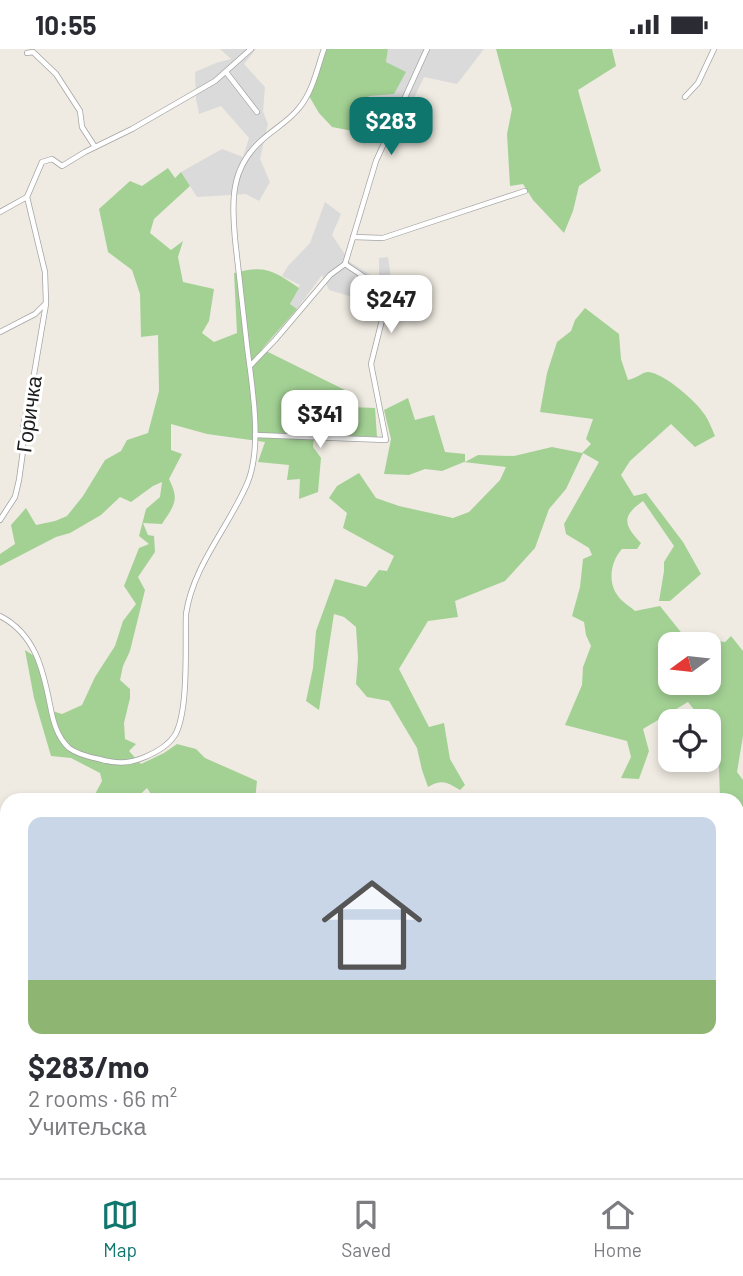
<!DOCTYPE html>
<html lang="en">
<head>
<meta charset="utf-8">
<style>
	:root { --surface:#fff; --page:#f7f7f7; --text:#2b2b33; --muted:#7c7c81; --line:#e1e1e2; --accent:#0f766e }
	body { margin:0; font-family:Barlow,sans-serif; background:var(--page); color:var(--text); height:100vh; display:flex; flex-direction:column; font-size:26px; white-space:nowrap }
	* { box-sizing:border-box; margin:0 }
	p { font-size:23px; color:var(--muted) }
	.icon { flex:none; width:38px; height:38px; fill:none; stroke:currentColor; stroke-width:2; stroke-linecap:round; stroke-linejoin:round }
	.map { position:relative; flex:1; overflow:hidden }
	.panel { position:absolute; left:0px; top:744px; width:744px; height:387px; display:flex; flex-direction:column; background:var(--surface); border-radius:21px 21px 0 0; box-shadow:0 4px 10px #0003 }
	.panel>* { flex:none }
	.needle { width:46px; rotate:255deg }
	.fabs { position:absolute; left:658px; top:583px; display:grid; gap:14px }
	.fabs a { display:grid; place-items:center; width:63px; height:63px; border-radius:14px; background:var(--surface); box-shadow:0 4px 10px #0003; font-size:35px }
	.price { position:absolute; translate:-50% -60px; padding:0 16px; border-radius:14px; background:#fff; color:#222; font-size:23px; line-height:46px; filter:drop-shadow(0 2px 4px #0008) }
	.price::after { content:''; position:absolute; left:50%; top:42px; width:21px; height:16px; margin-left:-10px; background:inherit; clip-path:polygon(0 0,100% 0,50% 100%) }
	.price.selected { background:var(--accent); color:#fff }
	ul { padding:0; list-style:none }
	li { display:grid; align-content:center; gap:14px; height:371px; padding:0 28px }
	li+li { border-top:2px solid var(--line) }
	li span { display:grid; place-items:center; height:217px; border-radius:14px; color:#555 }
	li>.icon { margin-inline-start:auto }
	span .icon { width:126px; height:126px; fill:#fffc; stroke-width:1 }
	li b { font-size:30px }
	.status { display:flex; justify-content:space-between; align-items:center; height:49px; padding:0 35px; background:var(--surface); direction:ltr }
	.status svg { height:19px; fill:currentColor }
	.menu { display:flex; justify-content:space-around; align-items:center; height:98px; border-top:2px solid var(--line); background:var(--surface); font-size:19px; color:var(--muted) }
	.menu a { display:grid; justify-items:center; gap:4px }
	.menu .selected { color:var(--accent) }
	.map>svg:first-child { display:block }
</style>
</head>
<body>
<div class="status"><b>10:55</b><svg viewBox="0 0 49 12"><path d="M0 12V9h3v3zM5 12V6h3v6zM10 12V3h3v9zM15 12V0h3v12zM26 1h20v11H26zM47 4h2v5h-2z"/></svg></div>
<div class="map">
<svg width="743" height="1129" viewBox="0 0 743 1129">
	<rect width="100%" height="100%" fill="#efebe2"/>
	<!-- residential -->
	<g fill="#dbdada">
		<path d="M220,0h36l-12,15 21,23 -2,25 5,12 -8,35 10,23 -11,19 -13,-7 -49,3 -16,-25 41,-23 21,8 6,-19 -28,-32 -22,8 -3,-15 -1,-27 21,-9 15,-4z"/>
		<path d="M388,0h96l-27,35 -33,-7 -27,57 -35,-21 7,-17 36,-23 -19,-11z"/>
		<path d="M325,153l16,12 -9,21 18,27 29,18v-22l9,-1 5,37 -18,20 -16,-15 -30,-9 -7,-15 -25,34 -7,-5 10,-19 -18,-9 6,-10 22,-23z"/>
		<path d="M7,1119v5h203v5h-208z"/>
	</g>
	<!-- forest -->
	<g fill="#a3d194" fill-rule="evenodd">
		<path d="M325,0h63l-2,13 20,10 -12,22 -25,2 -11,36 -26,-5 -13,-14 -10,-17z"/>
		<path d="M496,0h116l4,17 -38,24 23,81 -22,15 -6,25 -9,22 -31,-33 -10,-16 -13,2 -3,-52 5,-25z"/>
		<path d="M168,119l7,10 6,-6 9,14 -36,33 -4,14 21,17 12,-9 -5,16 5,25 31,7 -5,32 -7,12 12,9 23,-9 -3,-60c32,-8 38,-3 65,15l-9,16 7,5 -35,40 89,44 1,14 23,1 2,29 -63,-3 -1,13 8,11 -3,34 -19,7 1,-20 -13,1 2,-15 -31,-3 7,-20 -58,-8 -36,-10v26l11,4 -13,25c11,22 5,26 -7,45l-19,-1 5,12 6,1 1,16 -17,25 7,13 -15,61 -7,15 -3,14 10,9v9l-6,25 1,16 11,5 -7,7 12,13 23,-11 13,-9 19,5 9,9 52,23 -2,19h-100l-8,-12 -13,12h-42l10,-19 -2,-8 -29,-15 -20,-2 -17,-58 -9,-48 9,6 12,33 3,21 13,4 20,-9 13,-28 20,-31 8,-25 13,-17 -12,-18 15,-38 10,-4 -10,-8 7,-27 14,-12 2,-15 -9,4 -22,16 -11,-5 -19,18 -31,18 -14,4 -56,29v-12l15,-10 -4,-19 15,-17 10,17 19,-4 12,-5 16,-20 22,-36 16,-9 6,-11 21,-7 11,-42 -1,-56 -17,2 -1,-43 -8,-24 -24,-18 -9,-43 31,-28 12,5z"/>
		<path d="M585,259l34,26 2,25 7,21c7,-1 15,-8 20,-8 16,1 49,30 57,43 4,6 7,14 10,21l-20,11 -24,-23 -41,37 -9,14 13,21 12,-3 37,49 18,32 -31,27h-11l5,-30v-9l10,-16 -31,-45c-23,16 -18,25 -2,42l-4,6h-15c-11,12 -15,33 -4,47 4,6 12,10 17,15l25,-5 24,30 41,6 6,-6 12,15v85l-6,36 6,8v41l-4,6 -2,-3v-24h-17l-1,-33 -7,-37 -3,-3v-6h-6l-15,-19 -45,27 6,22 -10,28 -18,-1 10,-21 -4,-16 -62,-16 17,-40 1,-18 8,-21 -5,-11 -2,-13 -12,-6 8,-29 3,-28 9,-4 -3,-7 -23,-14 -2,-10 35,-62 -16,-9 -17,36 -17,20 -14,39 -30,33 -50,20 3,16 -30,4 -29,48 30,58 15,-4 6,36 15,26 -5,5c-14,-8 -17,-11 -32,-3l-6,-17 -5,-22 -28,-47 -22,-4 -11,-13 2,-26 -2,-31 -12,-10 -10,-3 -15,96 -13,-9 7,-33 3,-37 19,-52 31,8 13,-17 8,1 7,-15 -51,-28 4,-15 -18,-15 8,-12 22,-13 17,25 23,8 54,12 16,-6 31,-32 6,-13 -42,-5 -22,9 -17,-2 -16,6 -25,-1 7,-35 -7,-29 24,-12 7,22 19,-5 11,37 20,2v8l13,-7 36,1 38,-9 30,6 9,-9 -5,-5 7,-20 -53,-7 7,-39 10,-31 14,-11 4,-11zM670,595h39v39h-39z"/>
		<path d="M7,857v81l-3,4 3,6v79l-7,1v-163z"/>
	</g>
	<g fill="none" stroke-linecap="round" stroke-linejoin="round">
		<defs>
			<g id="street">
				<path d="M27,4l6,-1 23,22 24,37 2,16 13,20"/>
				<path d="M226,23l31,40"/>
				<path d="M685,48l13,-14 16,-34"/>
				<path d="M0,163l27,-15"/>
				<path d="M353,188l30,1 142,-47"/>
				<path d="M0,283l35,-18 11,-11 -1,-31 -18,-75 15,-35 10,-3 10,7 23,-14 47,-23 83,-48 36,-32"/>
				<path d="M250,317l25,-26 55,-65 15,-11 31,-103 51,-112"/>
				<path d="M255,386l131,5 -15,-76 16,-64 -5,-11 -37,-25"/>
				<path d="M0,471l15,-23 4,-17 4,-29v-24l10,-47 13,-76"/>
				<path d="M0,567c35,18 43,53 50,89 3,16 7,32 19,43 8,6 20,9 30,11 17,5 30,5 46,-2 12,-5 23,-11 30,-22 14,-24 10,-91 11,-121 7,-48 42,-86 61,-130 16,-37 5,-98 0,-138 -4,-36 -8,-71 -12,-107 -3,-39 -5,-71 27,-99 12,-11 27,-19 37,-32 14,-17 18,-39 25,-59"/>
				<path d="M5,1033h2"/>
				<path d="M128,1124l5,4 14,-2"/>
				<path d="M433,1124l6,5"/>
				<path d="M566,1124l1,5"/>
				<path d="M574,1124l23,5"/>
			</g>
			<g id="secondary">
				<path d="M737,868l6,-1"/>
				<path d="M737,979l6,-7"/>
				<path d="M268,1124l10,5"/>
				<path d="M142,1129l9,-5"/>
				<path d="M371,1129l6,-5"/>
				<path d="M552,1129l5,-5"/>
			</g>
		</defs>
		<!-- street casing -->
		<use href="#street" stroke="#a4a4a4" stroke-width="6"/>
		<!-- secondary casing -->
		<use href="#secondary" stroke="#657800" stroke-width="7"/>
		<!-- street -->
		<use href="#street" stroke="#fff" stroke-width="4.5"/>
		<!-- secondary -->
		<use href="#secondary" stroke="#f5fdb2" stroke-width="5"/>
	</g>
	<g text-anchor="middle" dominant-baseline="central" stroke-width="6" stroke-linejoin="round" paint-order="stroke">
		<!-- street labels -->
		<g font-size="21" fill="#1d1d1d" stroke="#fff">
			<text transform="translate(28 365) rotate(-82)">Горичка</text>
		</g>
	</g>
</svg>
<div class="fabs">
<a><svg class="needle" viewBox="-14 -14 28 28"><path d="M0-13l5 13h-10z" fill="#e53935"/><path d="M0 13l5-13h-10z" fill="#7c7c81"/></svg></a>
<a><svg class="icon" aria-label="locate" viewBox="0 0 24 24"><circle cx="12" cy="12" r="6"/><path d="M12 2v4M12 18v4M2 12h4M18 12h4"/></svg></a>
</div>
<b class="price selected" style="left:391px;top:108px">$283</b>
<b class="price" style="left:391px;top:286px">$247</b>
<b class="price" style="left:320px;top:401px">$341</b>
<section class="panel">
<ul>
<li><span style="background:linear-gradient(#c9d6e8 75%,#8fb573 0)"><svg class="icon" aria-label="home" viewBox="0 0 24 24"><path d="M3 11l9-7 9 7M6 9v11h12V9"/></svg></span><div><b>$283/mo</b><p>2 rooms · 66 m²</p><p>Учитељска</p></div></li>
</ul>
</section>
</div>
<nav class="menu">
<a class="selected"><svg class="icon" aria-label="map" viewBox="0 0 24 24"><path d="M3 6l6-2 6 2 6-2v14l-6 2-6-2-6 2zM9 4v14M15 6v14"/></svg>Map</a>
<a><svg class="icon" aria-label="saved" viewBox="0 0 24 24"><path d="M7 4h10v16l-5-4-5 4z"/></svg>Saved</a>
<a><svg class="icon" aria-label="home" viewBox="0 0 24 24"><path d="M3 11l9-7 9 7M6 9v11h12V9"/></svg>Home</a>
</nav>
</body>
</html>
